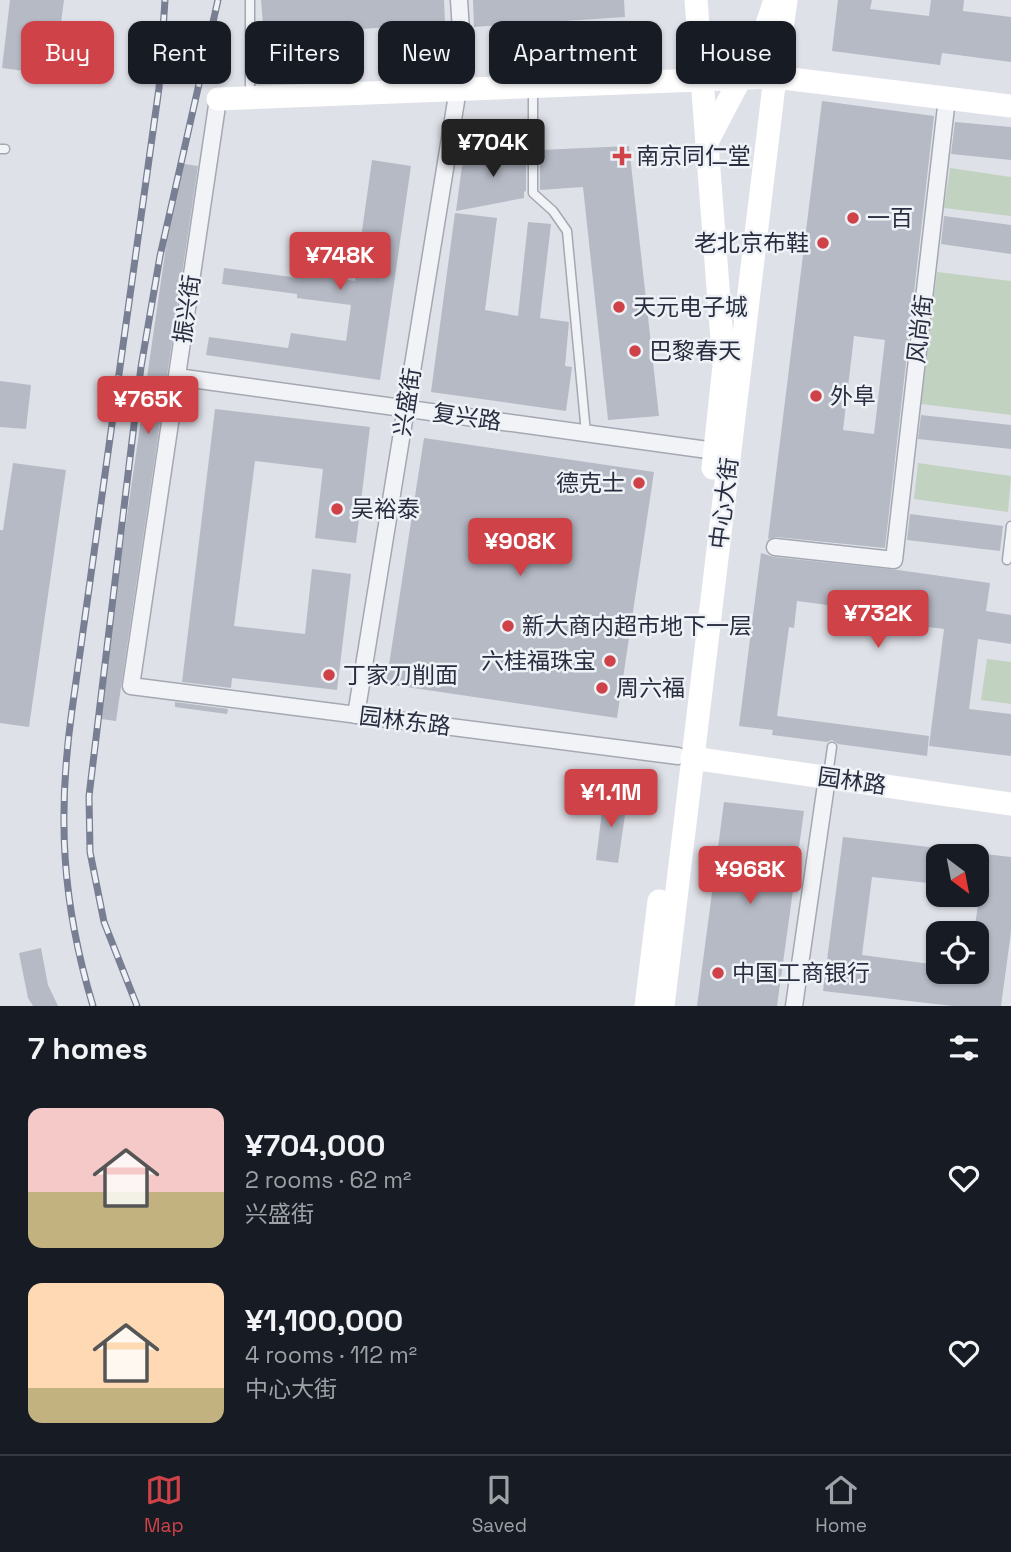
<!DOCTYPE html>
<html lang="en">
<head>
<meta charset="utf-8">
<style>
	:root { --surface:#171b24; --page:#242831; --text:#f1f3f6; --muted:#9ea1a6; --line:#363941; --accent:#cf4247 }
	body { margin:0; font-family:"Space Grotesk","Noto Sans SC",sans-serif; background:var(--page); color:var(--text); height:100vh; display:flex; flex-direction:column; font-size:26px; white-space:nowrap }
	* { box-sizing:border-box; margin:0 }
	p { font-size:23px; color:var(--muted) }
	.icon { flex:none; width:38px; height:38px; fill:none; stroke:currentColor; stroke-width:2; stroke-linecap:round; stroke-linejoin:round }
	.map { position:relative; height:1006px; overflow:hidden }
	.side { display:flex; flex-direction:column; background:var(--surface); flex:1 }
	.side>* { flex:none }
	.top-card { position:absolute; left:21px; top:21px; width:970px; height:63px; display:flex; gap:14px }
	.needle { width:46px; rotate:148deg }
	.buttons { position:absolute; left:926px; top:844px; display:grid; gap:14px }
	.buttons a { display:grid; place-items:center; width:63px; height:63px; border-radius:14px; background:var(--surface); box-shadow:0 2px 5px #0004; font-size:35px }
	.price { position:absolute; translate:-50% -60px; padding:0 16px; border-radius:7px; background:var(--accent); color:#fff; font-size:23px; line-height:46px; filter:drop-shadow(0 2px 4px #0008) }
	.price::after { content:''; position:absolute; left:50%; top:42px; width:21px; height:16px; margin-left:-10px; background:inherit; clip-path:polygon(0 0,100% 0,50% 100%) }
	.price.current { background:#222; color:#fff }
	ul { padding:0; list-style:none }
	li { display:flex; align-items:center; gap:21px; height:175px; padding:0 28px }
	li span { display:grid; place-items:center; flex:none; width:196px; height:140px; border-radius:14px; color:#555 }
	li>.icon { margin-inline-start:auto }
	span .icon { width:84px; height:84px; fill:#fffc; stroke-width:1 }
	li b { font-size:30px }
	h2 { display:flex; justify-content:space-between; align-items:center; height:84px; padding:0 28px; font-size:30px }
	.pill { padding:0 24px; border-radius:14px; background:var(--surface); box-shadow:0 2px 5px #0004; font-size:24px; line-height:63px }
	.pill.current { background:var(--accent); color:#fff }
	.dock { display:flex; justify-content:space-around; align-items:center; height:98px; border-top:2px solid var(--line); background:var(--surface); font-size:19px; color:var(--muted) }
	.dock a { display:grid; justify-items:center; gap:4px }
	.dock .current { color:var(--accent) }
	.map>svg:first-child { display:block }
</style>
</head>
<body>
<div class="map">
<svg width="1011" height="1006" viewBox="0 0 1011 1006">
	<rect width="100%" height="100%" fill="#dfe1e8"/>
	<!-- green -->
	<g fill="#c2d2c0">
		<path d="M950,168l61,9v39l-67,-8z"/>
		<path d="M937,272l74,9v134l-90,-11z"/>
		<path d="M918,463l93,13 -3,36 -94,-13z"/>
		<path d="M987,659l24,3v42l-30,-4z"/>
	</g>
	<!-- building -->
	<g fill="#b6bac5" fill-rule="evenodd">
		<path d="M10,0h54l-10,75 -52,-7z"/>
		<path d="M261,0h183l1,23 -181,13z"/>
		<path d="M473,0h151l1,17 -151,10z"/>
		<path d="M838,0h34l-2,9 59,7 2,-16h33l-1,11 48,6v45l-69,-9 -2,12 -108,-14z"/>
		<path d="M822,101l112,15 -49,432 -109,-11 -8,2zM854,336l31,4 -11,94 -31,-4z"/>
		<path d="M955,122l56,5v33l-60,-6z"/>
		<path d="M629,146l30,270 -51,4 -25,-233 -43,3v-40z"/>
		<path d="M525,149l1,2v40l-2,1v6l-68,13 6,-45 21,-16z"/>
		<path d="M372,160l39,6 -31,214 -174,-25 3,-18 79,11 3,-15 55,8 5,-36 -54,-7v-4l-75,-10 2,-16 75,10 1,-5 55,8z"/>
		<path d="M178,163l20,3 -82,555 -15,-2 4,-30h-3z"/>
		<path d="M455,213l42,5 -12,92 33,6 10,-94 23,2 -11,94 29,4 -4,44 7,1 -6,44 -135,-19z"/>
		<path d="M944,216l67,9v29l-70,-10z"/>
		<path d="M0,381l31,4 -5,44 -26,-2z"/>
		<path d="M215,409l155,18 -14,116 -41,-5 8,-69 -68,-8 -21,165 71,8 7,-65 39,5 -14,116 -105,-12 -1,10 -49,-6z"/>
		<path d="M921,415l90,10v24l-93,-10z"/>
		<path d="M424,438l230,34 -37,246 -231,-34z"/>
		<path d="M13,463l53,7 -37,257 -29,-4v-193h3z"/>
		<path d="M910,514l93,12 -3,25 -93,-11z"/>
		<path d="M761,553l13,4 124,13 92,13 -4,28 25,4v29l-33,-5 -9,70 42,5v42l-82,-10 15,-117 -57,-7 1,-9 -91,-12 -3,27 -5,-1 -12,89 152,20 -2,20 -89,-12 -6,-4 -5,2 -55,-7 1,-5 -34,-4z"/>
		<path d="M175,702l53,7 -1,5 -52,-7z"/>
		<path d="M605,787l21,21 -8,55 -22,-3z"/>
		<path d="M724,802l80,9 -27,195h-80z"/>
		<path d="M843,837l95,11v36l-66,-7 -10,78 76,10v6h38v-38h-2l6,-43 -4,-1v-36l35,4v75l-10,74h-48l-130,-15z"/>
		<path d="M41,948l7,37 10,21h-25l-5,-8 -9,-45z"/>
	</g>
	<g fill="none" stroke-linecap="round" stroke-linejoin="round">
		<defs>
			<g id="lane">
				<path d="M533,90v103l20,18 14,20 19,202"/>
				<path d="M250,95v-95"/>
				<path d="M0,149h5"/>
				<path d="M1007,560l4,-34"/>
				<path d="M828,775l4,-28"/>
			</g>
			<g id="street">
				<path d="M218,99l-87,587 547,70"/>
				<path d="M177,377l538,74"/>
				<path d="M775,547l119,13 53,-462"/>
				<path d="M356,715l102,-626 4,-42 -3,-47"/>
				<path d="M794,1006l33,-228"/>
			</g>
		</defs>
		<!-- lane casing -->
		<use href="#lane" stroke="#a4a8b2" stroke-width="11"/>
		<!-- street casing -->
		<use href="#street" stroke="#a4a8b2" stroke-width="19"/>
		<!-- lane -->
		<use href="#lane" stroke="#f1f3f7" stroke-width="8"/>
		<!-- street -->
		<use href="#street" stroke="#f1f3f7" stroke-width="16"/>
		<!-- secondary -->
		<g stroke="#fff" stroke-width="23">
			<path d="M696,0l28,366 -11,102"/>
			<path d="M218,99l557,-22 236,29"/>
			<path d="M707,142l57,-109 11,-33"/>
			<path d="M692,758l319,46"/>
			<path d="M646,1006l13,-105"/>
			<path d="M663,1006l112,-929 11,-77"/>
		</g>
		<defs>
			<g id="rail">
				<path d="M93,1006c-31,-103 -36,-189 -21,-296l87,-622 6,-88"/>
				<path d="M137,1006l-33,-84 -14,-70 -1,-56 52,-429 19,-111 58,-256"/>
			</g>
		</defs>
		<!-- rail casing -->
		<use href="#rail" stroke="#787f92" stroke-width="7"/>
		<!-- rail -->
		<use href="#rail" stroke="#eef1f6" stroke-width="4.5" stroke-dasharray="13" stroke-linecap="butt"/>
	</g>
	<!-- markers -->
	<g fill="#cf4247" stroke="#eef1f6" stroke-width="2.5">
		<path d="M618.5 145.5h7v7h7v7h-7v7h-7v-7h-7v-7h7z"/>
		<circle cx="853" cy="218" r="7"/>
		<circle cx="823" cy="243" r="7"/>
		<circle cx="619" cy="307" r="7"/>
		<circle cx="635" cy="351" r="7"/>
		<circle cx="816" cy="396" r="7"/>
		<circle cx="639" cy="483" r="7"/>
		<circle cx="337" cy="509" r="7"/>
		<circle cx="508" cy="626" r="7"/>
		<circle cx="610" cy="661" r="7"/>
		<circle cx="329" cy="675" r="7"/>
		<circle cx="602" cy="688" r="7"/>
		<circle cx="718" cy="973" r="7"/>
	</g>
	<g text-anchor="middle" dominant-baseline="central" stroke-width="5" stroke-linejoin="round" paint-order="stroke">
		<!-- poi labels -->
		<g font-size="23" fill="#282e3f" stroke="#eef1f6" text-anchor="start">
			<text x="636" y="156">南京同仁堂</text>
			<text x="867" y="218">一百</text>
			<text x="809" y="243" text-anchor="end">老北京布鞋</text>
			<text x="633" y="307">天元电子城</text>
			<text x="649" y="351">巴黎春天</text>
			<text x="830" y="396">外阜</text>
			<text x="625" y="483" text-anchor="end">德克士</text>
			<text x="351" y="509">吴裕泰</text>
			<text x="522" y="626">新大商内超市地下一层</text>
			<text x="596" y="661" text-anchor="end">六桂福珠宝</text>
			<text x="343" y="675">丁家刀削面</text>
			<text x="616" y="688">周六福</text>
			<text x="732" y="973">中国工商银行</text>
		</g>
		<!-- street labels -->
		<g font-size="23" fill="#282e3f" stroke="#eef1f6">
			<text transform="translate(187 309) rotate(-82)">振兴街</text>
			<text transform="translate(920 329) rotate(-83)">风尚街</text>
			<text transform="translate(407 402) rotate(-81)">兴盛街</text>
			<text transform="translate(467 417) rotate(8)">复兴路</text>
			<text transform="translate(724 503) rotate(-83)">中心大街</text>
			<text transform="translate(405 721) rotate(7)">园林东路</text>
			<text transform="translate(852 781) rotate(8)">园林路</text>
		</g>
	</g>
</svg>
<div class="buttons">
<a><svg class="needle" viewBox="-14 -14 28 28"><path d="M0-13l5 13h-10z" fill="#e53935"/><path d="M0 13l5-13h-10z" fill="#9ea1a6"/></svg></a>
<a><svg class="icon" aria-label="locate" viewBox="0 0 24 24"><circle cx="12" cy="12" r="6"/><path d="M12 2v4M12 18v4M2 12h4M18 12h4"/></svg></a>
</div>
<b class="price current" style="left:493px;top:179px">¥704K</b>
<b class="price" style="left:340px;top:292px">¥748K</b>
<b class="price" style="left:148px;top:436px">¥765K</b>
<b class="price" style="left:520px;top:578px">¥908K</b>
<b class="price" style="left:878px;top:650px">¥732K</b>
<b class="price" style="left:611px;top:829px">¥1.1M</b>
<b class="price" style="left:750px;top:906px">¥968K</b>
<div class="top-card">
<a class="pill current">Buy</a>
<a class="pill">Rent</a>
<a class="pill">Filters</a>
<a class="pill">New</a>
<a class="pill">Apartment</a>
<a class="pill">House</a>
</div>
</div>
<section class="side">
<h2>7 homes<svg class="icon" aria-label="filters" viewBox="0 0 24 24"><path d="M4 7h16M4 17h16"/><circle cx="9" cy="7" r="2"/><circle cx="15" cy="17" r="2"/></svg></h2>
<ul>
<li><span style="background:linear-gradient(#f6c9c9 60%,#c2b280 0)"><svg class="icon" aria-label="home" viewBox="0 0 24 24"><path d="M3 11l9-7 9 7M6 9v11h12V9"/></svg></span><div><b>¥704,000</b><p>2 rooms · 62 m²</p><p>兴盛街</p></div><svg class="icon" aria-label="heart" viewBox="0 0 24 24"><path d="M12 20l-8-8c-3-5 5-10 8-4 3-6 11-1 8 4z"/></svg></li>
<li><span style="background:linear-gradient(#ffd9b3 75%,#c2b280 0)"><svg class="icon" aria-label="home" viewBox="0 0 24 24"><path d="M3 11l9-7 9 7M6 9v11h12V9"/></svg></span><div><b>¥1,100,000</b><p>4 rooms · 112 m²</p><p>中心大街</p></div><svg class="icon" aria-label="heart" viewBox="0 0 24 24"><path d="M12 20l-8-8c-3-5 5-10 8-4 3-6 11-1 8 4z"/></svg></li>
</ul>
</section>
<nav class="dock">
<a class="current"><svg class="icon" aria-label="map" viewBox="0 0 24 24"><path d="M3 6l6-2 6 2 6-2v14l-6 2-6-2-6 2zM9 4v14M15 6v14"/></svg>Map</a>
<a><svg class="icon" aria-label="saved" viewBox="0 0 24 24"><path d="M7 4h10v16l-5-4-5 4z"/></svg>Saved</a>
<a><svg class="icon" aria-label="home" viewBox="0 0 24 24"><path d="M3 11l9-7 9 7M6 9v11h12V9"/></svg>Home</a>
</nav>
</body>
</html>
